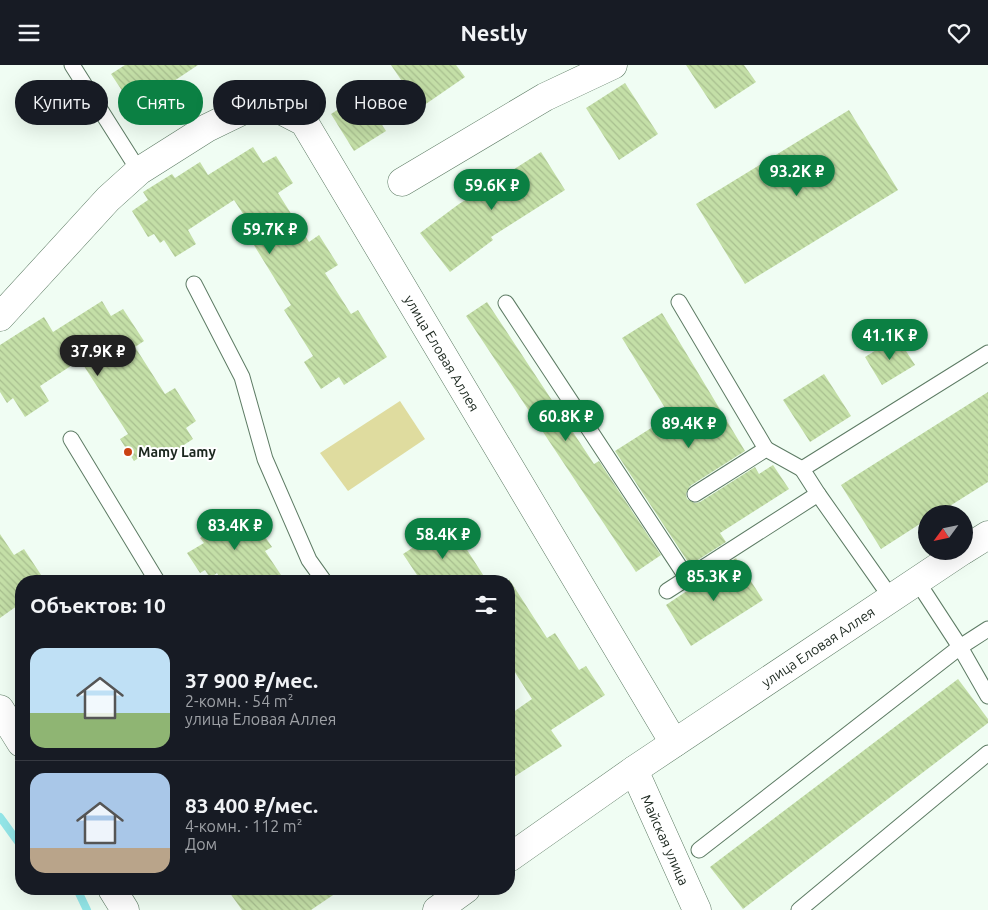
<!DOCTYPE html>
<html lang="ru">
<head>
<meta charset="utf-8">
<style>
	:root { --surface:#171b24; --page:#20242c; --text:#f1f3f6; --muted:#9ea1a6; --line:#363941; --accent:#0b8043 }
	body { margin:0; font-family:Ubuntu,sans-serif; background:var(--page); color:var(--text); height:100vh; display:flex; flex-direction:column; font-size:19px; white-space:nowrap }
	* { box-sizing:border-box; margin:0 }
	p { font-size:16px; color:var(--muted) }
	.icon { flex:none; width:28px; height:28px; fill:none; stroke:currentColor; stroke-width:2; stroke-linecap:round; stroke-linejoin:round }
	.map { position:relative; flex:1; overflow:hidden }
	.sheet { position:absolute; left:15px; top:510px; width:500px; height:320px; display:flex; flex-direction:column; background:var(--surface); border-radius:20px; box-shadow:0 5px 20px #0002 }
	.sheet>* { flex:none }
	.top-card { position:absolute; left:15px; top:15px; width:500px; height:45px; display:flex; gap:10px }
	.needle { width:32px; rotate:237deg }
	.controls { position:absolute; left:918px; top:440px; display:grid; gap:10px }
	.controls a { display:grid; place-items:center; width:55px; height:55px; border-radius:50%; background:var(--surface); box-shadow:0 5px 20px #0002; font-size:25px }
	.price { position:absolute; translate:-50% -42px; padding:0 11px; border-radius:18px; background:var(--accent); color:#fff; font-size:16px; line-height:32px; filter:drop-shadow(0 1px 2px #0008) }
	.price::after { content:''; position:absolute; left:50%; top:30px; width:15px; height:11px; margin-left:-8px; background:inherit; clip-path:polygon(0 0,100% 0,50% 100%) }
	.price.selected { background:#222; color:#fff }
	ul { padding:0; list-style:none }
	li { display:flex; align-items:center; gap:15px; height:125px; padding:0 15px }
	li+li { border-top:1px solid var(--line) }
	li span { display:grid; place-items:center; flex:none; width:140px; height:100px; border-radius:15px; color:#555 }
	li>.icon { margin-inline-start:auto }
	span .icon { width:60px; height:60px; fill:#fffc; stroke-width:1 }
	li b { font-size:21px }
	h2 { display:flex; justify-content:space-between; align-items:center; height:60px; padding:0 15px; font-size:21px }
	.chip { padding:0 18px; border-radius:22px; background:var(--surface); box-shadow:0 5px 20px #0002; font-size:18px; line-height:45px }
	.chip.selected { background:var(--accent); color:#fff }
	header { display:flex; justify-content:space-between; align-items:center; height:65px; padding:0 15px; background:var(--surface); font-size:22px; font-weight:600 }
	.map>svg:first-child { display:block }
</style>
</head>
<body>
<header><svg class="icon" aria-label="menu" viewBox="0 0 24 24"><path d="M4 6h16M4 12h16M4 18h16"/></svg>Nestly<svg class="icon" aria-label="heart" viewBox="0 0 24 24"><path d="M12 20l-8-8c-3-5 5-10 8-4 3-6 11-1 8 4z"/></svg></header>
<div class="map">
<svg width="988" height="845" viewBox="0 0 988 845">
	<defs>
		<pattern id="building-back-hatch" width="6" height="6" patternUnits="userSpaceOnUse" patternTransform="scale(1.25)"><rect width="6" height="6" fill="#c4dfa7"/><path d="M-1 5l2 2M0 0l6 6M5-1l2 2" fill="none" stroke="#a8bf8f"/></pattern>
	</defs>
	<rect width="100%" height="100%" fill="#f0fdf3"/>
	<!-- grass -->
	<path fill="#dfdc9f" d="M400,336l25,38 -77,52 -28,-38z"/>
	<g fill="none" stroke-linecap="round" stroke-linejoin="round">
		<!-- stream -->
		<g stroke="#94e7e9" stroke-width="8">
			<path d="M0,752l21,29"/>
			<path d="M77,824l10,21"/>
		</g>
	</g>
	<!-- building -->
	<g fill="url(#building-back-hatch)">
		<path d="M125,0h73l-39,26 -4,-6 -11,7 -4,-6 -15,9 -14,-21z"/>
		<path d="M391,0h65l9,12 -45,31z"/>
		<path d="M686,0h58l12,17 -41,27z"/>
		<path d="M625,18l33,51 -39,26 -33,-52z"/>
		<path d="M362,29l24,37 -32,20 -23,-37z"/>
		<path d="M849,45l49,80 -153,94 -49,-80z"/>
		<path d="M253,82l10,16 13,-7 17,27 -15,10 31,49 10,-7 19,30 -13,8 26,41 7,-4 29,47 -43,28 -5,-8 -18,12 -17,-27 9,-6 -29,-46 7,-5 -39,-63 7,-4 -25,-38 -46,30 8,14 -21,13 -11,-17 -4,3 -6,-9 -6,3 -16,-26 16,-11 -5,-8 29,-18 3,4 25,-16 8,13z"/>
		<path d="M541,87l24,38 -74,47 2,3 -43,32 -30,-39 39,-29z"/>
		<path d="M102,236l9,15 12,-7 21,32 -9,6 30,47 10,-6 21,33 -10,7 7,11 -26,17 -4,-6 -11,7 -4,-5 -14,9 -14,-22 8,-5 -48,-74 -40,26 9,15 -24,16 -12,-19 -6,5 -7,-11v-47l44,-28 9,15z"/>
		<path d="M487,237l107,162 5,-3 62,94 -25,17 -170,-256z"/>
		<path d="M662,248l83,138 -55,35 -4,8 1,5 8,4 5,-1 55,-35 4,7 14,-9 16,24 -69,44 6,9 -36,23 -75,-114 55,-35 -48,-78z"/>
		<path d="M897,272l18,28 -33,20 -17,-28z"/>
		<path d="M824,309l27,42 -41,26 -27,-42z"/>
		<path d="M988,327v90l-51,32h-11v6l-45,29 -40,-64z"/>
		<path d="M232,444l9,14 10,-7 21,31 -7,4 20,30h-63l-5,-8 -7,5 -5,-8 -5,3 -13,-20 17,-10 -4,-5 11,-7 -5,-6z"/>
		<path d="M443,463l10,16 7,-5 27,42h-66l-18,-27z"/>
		<path d="M0,469l14,21 10,-6 21,32h-24v22l-21,15z"/>
		<path d="M736,493l27,42 -72,46 -25,-41z"/>
		<path d="M509,514l38,59 8,-5 24,37 7,-4 19,29 -54,35 11,16 -53,34v-65l23,-16 -23,-36z"/>
		<path d="M958,614l30,40v4l-245,186 -33,-42z"/>
		<path d="M227,824h115l-31,21h-69z"/>
	</g>
	<g fill="none" stroke-linecap="round" stroke-linejoin="round">
		<defs>
			<g id="service">
				<path d="M72,0l67,106"/>
				<path d="M194,219l48,93 23,82 44,101 15,21"/>
				<path d="M679,237l87,147"/>
				<path d="M506,238l181,275"/>
				<path d="M71,374l86,142"/>
				<path d="M695,429l71,-45 36,20"/>
				<path d="M818,429l-16,-25 186,-116"/>
				<path d="M667,526l151,-97 74,105"/>
				<path d="M988,564l-28,18 28,49"/>
				<path d="M699,785l261,-203 -43,-66"/>
				<path d="M799,845l189,-157"/>
			</g>
			<g id="minor">
				<path d="M402,117l143,-85 68,-32"/>
				<path id="s1" d="M0,252l108,-118 31,-28 68,-43 45,-22 17,-2 35,18 370,621"/>
				<path d="M0,644l21,34"/>
				<path d="M509,793l125,-88"/>
				<path d="M112,824l13,21"/>
				<path d="M437,845l29,-21"/>
			</g>
			<g id="tertiary">
				<path d="M964,485l24,-15"/>
				<path id="s2" d="M697,845l-63,-140 328,-219"/>
			</g>
		</defs>
		<!-- service casing -->
		<use href="#service" stroke="#5d7b64" stroke-width="17"/>
		<!-- minor casing -->
		<use href="#minor" stroke="#5d7b64" stroke-width="29"/>
		<!-- tertiary casing -->
		<use href="#tertiary" stroke="#5d7b64" stroke-width="29"/>
		<!-- service -->
		<use href="#service" stroke="#fff" stroke-width="15"/>
		<!-- minor -->
		<use href="#minor" stroke="#fff" stroke-width="28"/>
		<!-- tertiary -->
		<use href="#tertiary" stroke="#fff" stroke-width="28"/>
	</g>
	<!-- markers -->
	<circle fill="#ca4213" stroke="#fff" stroke-width="2" cx="128" cy="387" r="5"/>
	<g text-anchor="middle" dominant-baseline="central" stroke-width="4" stroke-linejoin="round" paint-order="stroke">
		<!-- street labels -->
		<g font-size="14" fill="#1b271e" stroke="#fff">
			<text stroke="none"><textPath href="#s1" startOffset="658">улица Еловая Аллея</textPath></text>
			<text stroke="none"><textPath href="#s2" startOffset="375">улица Еловая Аллея</textPath></text>
			<text transform="translate(665 775) rotate(66)">Майская улица</text>
		</g>
		<!-- poi labels -->
		<g font-size="14" font-weight="bold" fill="#1b271e" stroke="#fff" text-anchor="start">
			<text x="138" y="387">Mamy Lamy</text>
		</g>
	</g>
</svg>
<div class="controls">
<a><svg class="needle" viewBox="-14 -14 28 28"><path d="M0-13l5 13h-10z" fill="#e53935"/><path d="M0 13l5-13h-10z" fill="#9ea1a6"/></svg></a>
</div>
<b class="price" style="left:797px;top:132px">93.2K ₽</b>
<b class="price" style="left:492px;top:146px">59.6K ₽</b>
<b class="price" style="left:270px;top:190px">59.7K ₽</b>
<b class="price" style="left:890px;top:296px">41.1K ₽</b>
<b class="price selected" style="left:98px;top:312px">37.9K ₽</b>
<b class="price" style="left:566px;top:377px">60.8K ₽</b>
<b class="price" style="left:689px;top:384px">89.4K ₽</b>
<b class="price" style="left:235px;top:486px">83.4K ₽</b>
<b class="price" style="left:443px;top:495px">58.4K ₽</b>
<b class="price" style="left:714px;top:537px">85.3K ₽</b>
<div class="top-card">
<a class="chip">Купить</a>
<a class="chip selected">Снять</a>
<a class="chip">Фильтры</a>
<a class="chip">Новое</a>
</div>
<section class="sheet">
<h2>Объектов: 10<svg class="icon" aria-label="filters" viewBox="0 0 24 24"><path d="M4 7h16M4 17h16"/><circle cx="9" cy="7" r="2"/><circle cx="15" cy="17" r="2"/></svg></h2>
<ul>
<li><span style="background:linear-gradient(#bfe0f5 65%,#8fb573 0)"><svg class="icon" aria-label="home" viewBox="0 0 24 24"><path d="M3 11l9-7 9 7M6 9v11h12V9"/></svg></span><div><b>37 900 ₽/мес.</b><p>2-комн. · 54 m²</p><p>улица Еловая Аллея</p></div></li>
<li><span style="background:linear-gradient(#a9c7e8 75%,#b9a48a 0)"><svg class="icon" aria-label="home" viewBox="0 0 24 24"><path d="M3 11l9-7 9 7M6 9v11h12V9"/></svg></span><div><b>83 400 ₽/мес.</b><p>4-комн. · 112 m²</p><p>Дом</p></div></li>
</ul>
</section>
</div>
</body>
</html>
